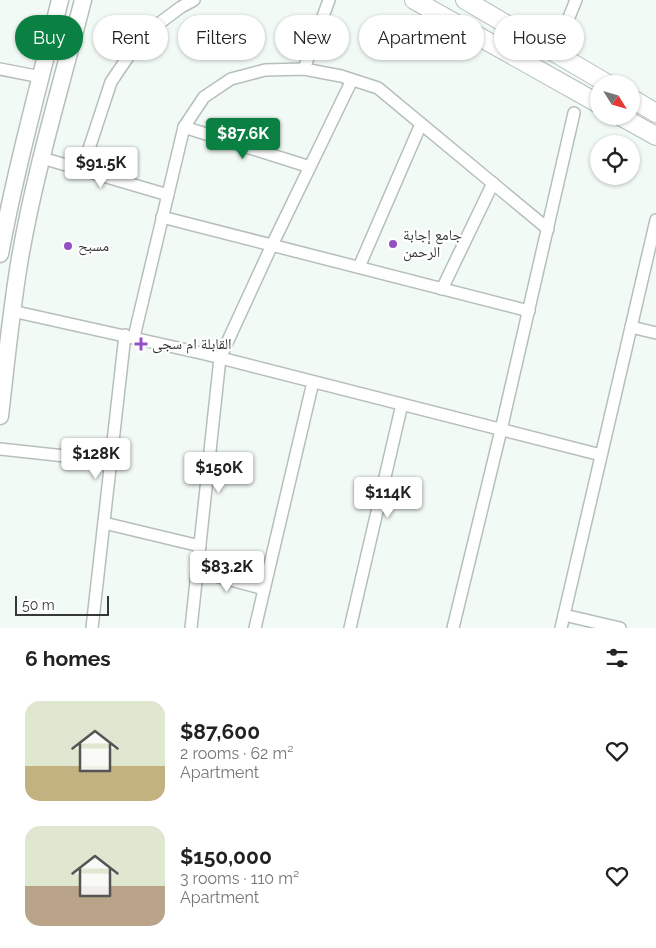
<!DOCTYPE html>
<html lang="en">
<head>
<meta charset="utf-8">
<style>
	:root { --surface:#fff; --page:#f6f6f6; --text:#222; --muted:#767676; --accent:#0b8043 }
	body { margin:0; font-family:Raleway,"Noto Naskh Arabic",sans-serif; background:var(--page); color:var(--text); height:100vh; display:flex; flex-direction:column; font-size:19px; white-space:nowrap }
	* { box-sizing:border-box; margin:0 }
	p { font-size:16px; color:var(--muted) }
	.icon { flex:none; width:28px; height:28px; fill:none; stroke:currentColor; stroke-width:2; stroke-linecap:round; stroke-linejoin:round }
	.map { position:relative; height:628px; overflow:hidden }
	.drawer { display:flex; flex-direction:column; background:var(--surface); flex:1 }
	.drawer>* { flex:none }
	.guide { position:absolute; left:15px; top:15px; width:626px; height:45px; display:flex; gap:10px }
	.needle { width:32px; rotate:127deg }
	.buttons { position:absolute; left:590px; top:75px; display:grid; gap:10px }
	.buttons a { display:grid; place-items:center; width:50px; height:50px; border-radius:50%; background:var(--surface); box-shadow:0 1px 4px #0004; font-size:25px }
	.scale { position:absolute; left:15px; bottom:12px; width:94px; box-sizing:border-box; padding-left:5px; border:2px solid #353836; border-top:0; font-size:14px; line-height:18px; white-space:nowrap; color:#353836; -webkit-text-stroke:4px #fff; paint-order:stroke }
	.price { position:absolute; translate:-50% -42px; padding:0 11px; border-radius:5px; background:#fff; color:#222; font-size:16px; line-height:32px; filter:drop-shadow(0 1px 2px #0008) }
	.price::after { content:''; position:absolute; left:50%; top:30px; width:15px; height:11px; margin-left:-8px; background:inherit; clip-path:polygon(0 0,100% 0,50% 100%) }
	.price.active { background:var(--accent); color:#fff }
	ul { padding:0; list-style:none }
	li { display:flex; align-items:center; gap:15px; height:125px; padding:0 25px }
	li span { display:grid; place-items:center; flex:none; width:140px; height:100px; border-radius:15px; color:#555 }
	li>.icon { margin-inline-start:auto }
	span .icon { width:60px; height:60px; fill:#fffc; stroke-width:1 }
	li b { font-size:21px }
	h2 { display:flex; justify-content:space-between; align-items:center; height:60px; padding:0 25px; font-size:21px }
	.pill { padding:0 18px; border-radius:22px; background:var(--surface); box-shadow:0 1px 4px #0004; font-size:18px; line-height:45px }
	.pill.active { background:var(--accent); color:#fff }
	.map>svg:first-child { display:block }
</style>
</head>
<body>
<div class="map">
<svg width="656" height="628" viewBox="0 0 656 628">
	<rect width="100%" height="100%" fill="#f2faf5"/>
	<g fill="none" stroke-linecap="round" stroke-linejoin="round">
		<defs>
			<g id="street">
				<path d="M555,52l21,-52"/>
				<path d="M0,69l41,8"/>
				<path d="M304,69l25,-69"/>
				<path d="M184,127l126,40"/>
				<path d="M42,158l126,37"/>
				<path d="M82,170l29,-88 31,-46 39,-29 13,-7"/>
				<path d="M162,217l367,94"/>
				<path d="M359,267l62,-143"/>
				<path d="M442,289l51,-106"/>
				<path d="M12,311l193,43 396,101"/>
				<path d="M631,327l25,6"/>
				<path d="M134,337l50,-210 20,-30 27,-18 34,-9 39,-1 37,7 37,12 170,141"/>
				<path d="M0,449l111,12"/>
				<path d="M104,523l96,23"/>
				<path d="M197,571l67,18"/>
				<path d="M564,615l56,13"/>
				<path d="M92,628l33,-293"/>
				<path d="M191,628l29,-270 52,-113 80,-165"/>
				<path d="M255,628l58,-246"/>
				<path d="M350,628l52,-224"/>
				<path d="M453,628l48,-198 73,-317"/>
				<path d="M561,628l95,-408"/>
			</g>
			<g id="secondary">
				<path d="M0,254c16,-86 39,-169 60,-254"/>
				<path d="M0,416c6,-52 11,-105 20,-158 15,-87 41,-172 63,-258"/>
			</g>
			<g id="primary">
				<path d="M414,0l185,104"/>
				<path d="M465,0l143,84"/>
				<path d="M631,98l25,15"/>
				<path d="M620,116l36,20"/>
			</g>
		</defs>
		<!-- street casing -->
		<use href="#street" stroke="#b7bfba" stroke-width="14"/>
		<!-- secondary casing -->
		<use href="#secondary" stroke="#b7bfba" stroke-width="19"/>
		<!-- primary casing -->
		<use href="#primary" stroke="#b7bfba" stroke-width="20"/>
		<!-- street -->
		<use href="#street" stroke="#fff" stroke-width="11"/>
		<!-- secondary -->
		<use href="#secondary" stroke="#fff" stroke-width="16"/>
		<!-- primary -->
		<use href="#primary" stroke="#fff" stroke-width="18"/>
	</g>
	<!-- markers -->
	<g fill="#9450c4" stroke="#fff" stroke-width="2">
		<circle cx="393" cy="244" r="5"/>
		<circle cx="68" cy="246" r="5"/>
		<path d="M138.5 336.5h5v5h5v5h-5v5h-5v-5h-5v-5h5z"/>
	</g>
	<g text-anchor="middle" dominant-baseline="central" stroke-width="4.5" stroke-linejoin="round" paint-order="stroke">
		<!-- poi labels -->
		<g font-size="15" fill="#353836" stroke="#fff" text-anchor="start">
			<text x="403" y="235">جامع إجابة<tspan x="403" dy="17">الرحمن</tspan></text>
			<text x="78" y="246">مسبح</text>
			<text x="152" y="344">القابلة ام سجى</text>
		</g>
	</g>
</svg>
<div class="buttons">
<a><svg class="needle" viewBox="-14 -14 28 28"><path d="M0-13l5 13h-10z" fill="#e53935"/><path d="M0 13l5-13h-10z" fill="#767676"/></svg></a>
<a><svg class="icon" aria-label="locate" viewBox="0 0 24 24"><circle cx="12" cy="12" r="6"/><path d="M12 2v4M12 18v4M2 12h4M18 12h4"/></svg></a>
</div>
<div class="scale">50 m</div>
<b class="price active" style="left:243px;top:160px">$87.6K</b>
<b class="price" style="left:101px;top:189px">$91.5K</b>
<b class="price" style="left:96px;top:480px">$128K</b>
<b class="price" style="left:219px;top:494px">$150K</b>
<b class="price" style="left:388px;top:519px">$114K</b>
<b class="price" style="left:227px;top:593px">$83.2K</b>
<div class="guide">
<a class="pill active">Buy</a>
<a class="pill">Rent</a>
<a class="pill">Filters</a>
<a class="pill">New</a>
<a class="pill">Apartment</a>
<a class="pill">House</a>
</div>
</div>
<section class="drawer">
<h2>6 homes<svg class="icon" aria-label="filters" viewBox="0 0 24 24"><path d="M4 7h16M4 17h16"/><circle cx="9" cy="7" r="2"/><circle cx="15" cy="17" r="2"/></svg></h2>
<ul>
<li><span style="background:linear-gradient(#dfe7d0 65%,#c2b280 0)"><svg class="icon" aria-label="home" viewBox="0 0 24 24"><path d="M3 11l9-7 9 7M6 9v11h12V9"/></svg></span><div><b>$87,600</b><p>2 rooms · 62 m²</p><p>Apartment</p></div><svg class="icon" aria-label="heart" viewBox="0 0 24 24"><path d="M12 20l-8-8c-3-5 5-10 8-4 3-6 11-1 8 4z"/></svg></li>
<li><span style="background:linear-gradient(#dfe7d0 60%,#b9a48a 0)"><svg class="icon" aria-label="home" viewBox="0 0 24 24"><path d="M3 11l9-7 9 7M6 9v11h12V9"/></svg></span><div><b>$150,000</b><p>3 rooms · 110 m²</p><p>Apartment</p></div><svg class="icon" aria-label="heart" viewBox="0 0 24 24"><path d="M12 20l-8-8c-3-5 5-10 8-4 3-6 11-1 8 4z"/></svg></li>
</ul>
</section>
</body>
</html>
